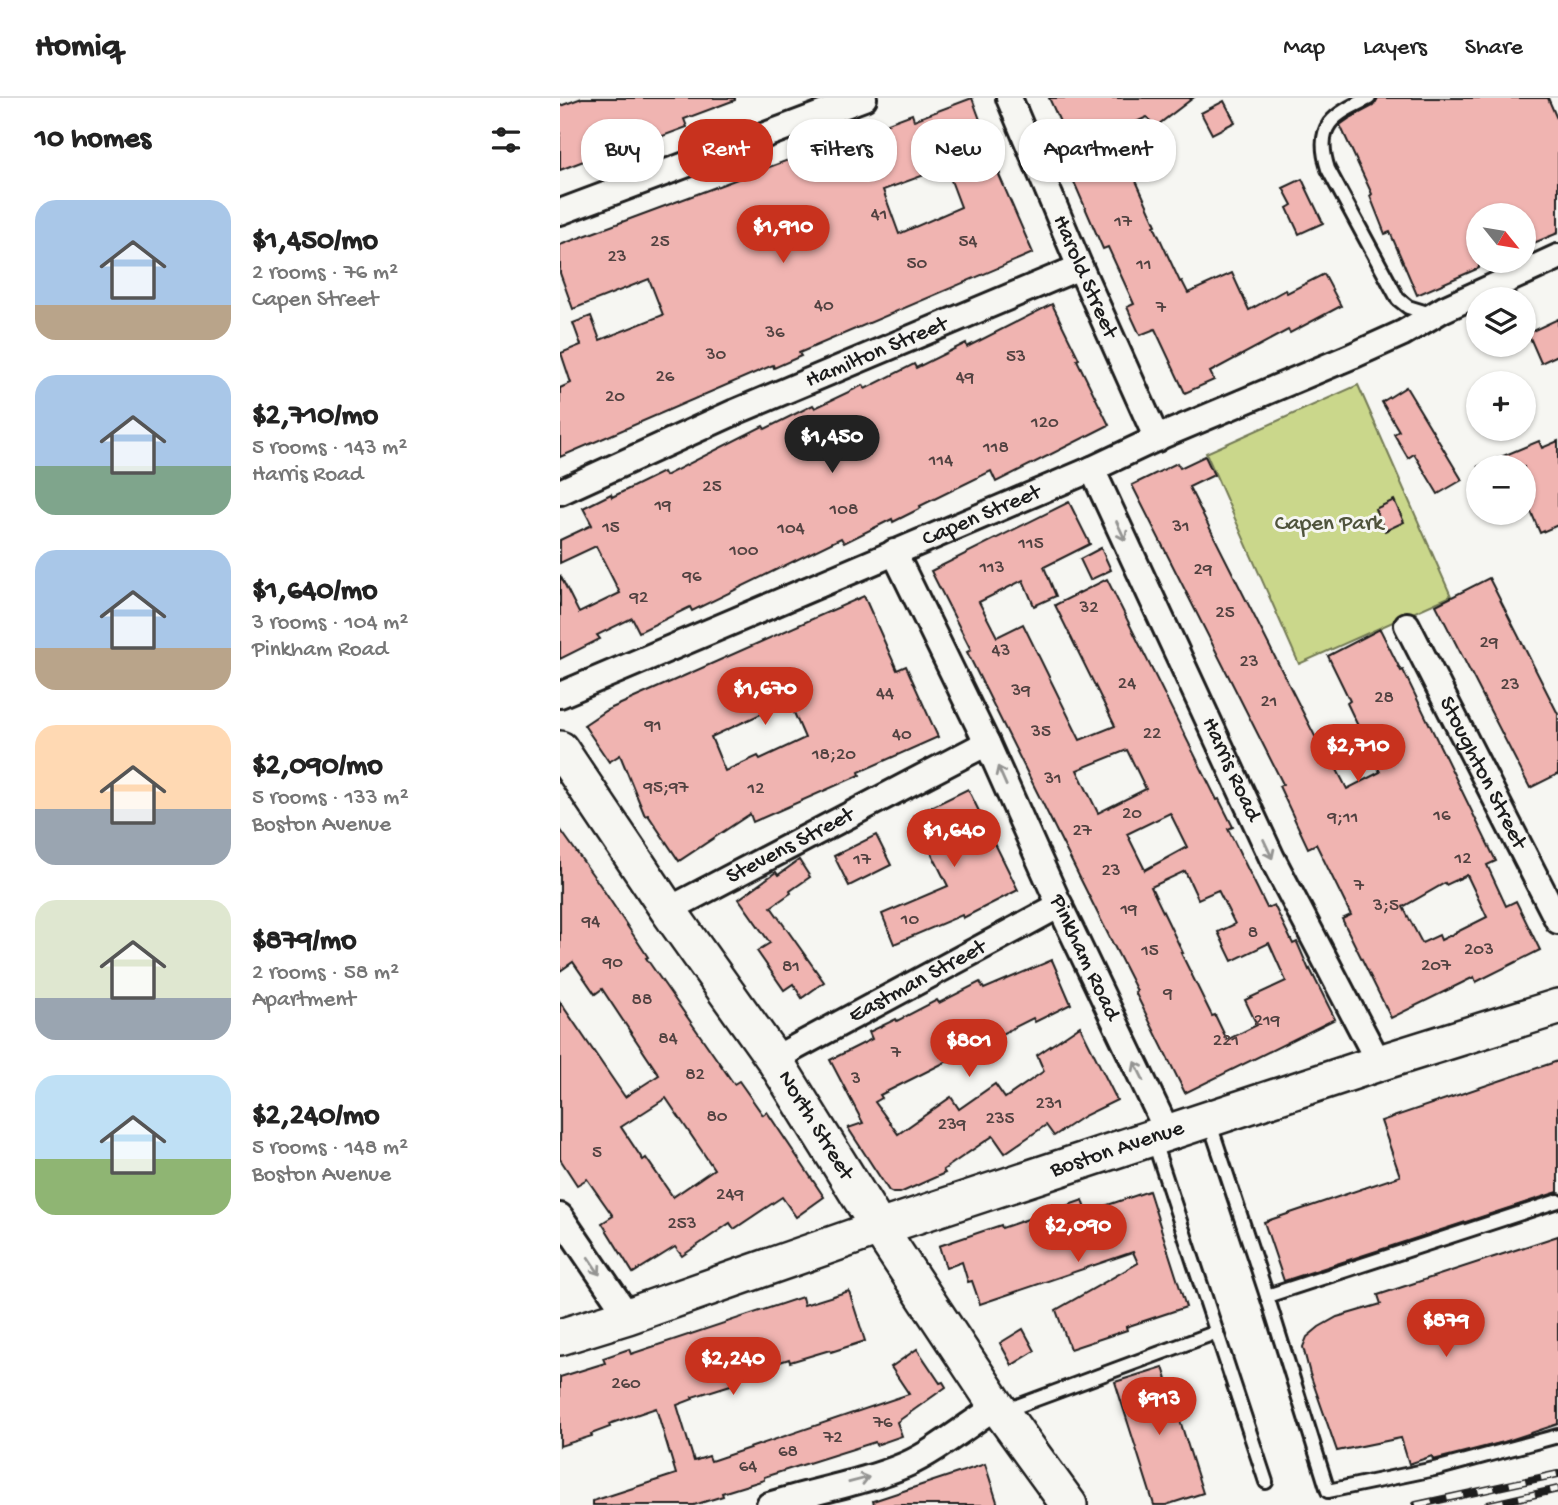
<!DOCTYPE html>
<html lang="en">
<head>
<meta charset="utf-8">
<style>
	:root { --surface:#fff; --page:#f6f6f6; --text:#222; --muted:#767676; --line:#e0e0e0; --accent:#c8321e }
	body { margin:0; font-family:"Gochi Hand",sans-serif; background:var(--page); color:var(--text); height:100vh; display:flex; flex-direction:column; font-size:26px; white-space:nowrap }
	* { box-sizing:border-box; margin:0 }
	p { font-size:23px; color:var(--muted) }
	.icon { flex:none; width:38px; height:38px; fill:none; stroke:currentColor; stroke-width:2; stroke-linecap:round; stroke-linejoin:round }
	.map { position:relative; flex:1; overflow:hidden }
	.drawer { display:flex; flex-direction:column; background:var(--surface); width:560px }
	.drawer>* { flex:none }
	.guide { position:absolute; left:21px; top:21px; width:665px; height:63px; display:flex; gap:14px }
	.needle { width:46px; rotate:120deg }
	.controls { position:absolute; left:906px; top:105px; display:grid; gap:14px }
	.controls a { display:grid; place-items:center; width:70px; height:70px; border-radius:50%; background:var(--surface); box-shadow:0 2px 5px #0004; font-size:35px }
	.price { position:absolute; translate:-50% -60px; padding:0 16px; border-radius:24px; background:var(--accent); color:#fff; font-size:23px; line-height:46px; filter:drop-shadow(0 2px 4px #0008) }
	.price::after { content:''; position:absolute; left:50%; top:42px; width:21px; height:16px; margin-left:-10px; background:inherit; clip-path:polygon(0 0,100% 0,50% 100%) }
	.price.on { background:#222; color:#fff }
	ul { padding:0; list-style:none }
	li { display:flex; align-items:center; gap:21px; height:175px; padding:0 35px }
	li span { display:grid; place-items:center; flex:none; width:196px; height:140px; border-radius:21px; color:#555 }
	li>.icon { margin-inline-start:auto }
	span .icon { width:84px; height:84px; fill:#fffc; stroke-width:1 }
	li b { font-size:30px }
	h2 { display:flex; justify-content:space-between; align-items:center; height:84px; padding:0 35px; font-size:30px }
	.pill { padding:0 24px; border-radius:28px; background:var(--surface); box-shadow:0 2px 5px #0004; font-size:24px; line-height:63px }
	.pill.on { background:var(--accent); color:#fff }
	header { display:flex; align-items:center; gap:42px; box-sizing:border-box; height:98px; padding:0 35px; background:var(--surface); border-bottom:2px solid var(--line) }
	header strong { font-size:33px }
	nav { display:flex; gap:38px; margin-inline-start:auto; font-size:24px }
	main { display:flex; flex:1; min-height:0 }
	.map>svg:first-child { display:block }
</style>
</head>
<body>
<header>
<strong>Homiq</strong>
<nav><a>Map</a><a>Layers</a><a>Share</a></nav>
</header>
<main>
<section class="drawer">
<h2>10 homes<svg class="icon" aria-label="filters" viewBox="0 0 24 24"><path d="M4 7h16M4 17h16"/><circle cx="9" cy="7" r="2"/><circle cx="15" cy="17" r="2"/></svg></h2>
<ul>
<li><span style="background:linear-gradient(#a9c7e8 75%,#b9a48a 0)"><svg class="icon" aria-label="home" viewBox="0 0 24 24"><path d="M3 11l9-7 9 7M6 9v11h12V9"/></svg></span><div><b>$1,450/mo</b><p>2 rooms · 76 m²</p><p>Capen Street</p></div></li>
<li><span style="background:linear-gradient(#a9c7e8 65%,#7fa58c 0)"><svg class="icon" aria-label="home" viewBox="0 0 24 24"><path d="M3 11l9-7 9 7M6 9v11h12V9"/></svg></span><div><b>$2,710/mo</b><p>5 rooms · 143 m²</p><p>Harris Road</p></div></li>
<li><span style="background:linear-gradient(#a9c7e8 70%,#b9a48a 0)"><svg class="icon" aria-label="home" viewBox="0 0 24 24"><path d="M3 11l9-7 9 7M6 9v11h12V9"/></svg></span><div><b>$1,640/mo</b><p>3 rooms · 104 m²</p><p>Pinkham Road</p></div></li>
<li><span style="background:linear-gradient(#ffd9b3 60%,#9aa5b1 0)"><svg class="icon" aria-label="home" viewBox="0 0 24 24"><path d="M3 11l9-7 9 7M6 9v11h12V9"/></svg></span><div><b>$2,090/mo</b><p>5 rooms · 133 m²</p><p>Boston Avenue</p></div></li>
<li><span style="background:linear-gradient(#dfe7d0 70%,#9aa5b1 0)"><svg class="icon" aria-label="home" viewBox="0 0 24 24"><path d="M3 11l9-7 9 7M6 9v11h12V9"/></svg></span><div><b>$879/mo</b><p>2 rooms · 58 m²</p><p>Apartment</p></div></li>
<li><span style="background:linear-gradient(#bfe0f5 60%,#8fb573 0)"><svg class="icon" aria-label="home" viewBox="0 0 24 24"><path d="M3 11l9-7 9 7M6 9v11h12V9"/></svg></span><div><b>$2,240/mo</b><p>5 rooms · 148 m²</p><p>Boston Avenue</p></div></li>
</ul>
</section>
<div class="map">
<svg width="998" height="1407" viewBox="0 0 998 1407">
	<rect width="100%" height="100%" fill="#f6f6f2"/>
	<filter id="ink" filterUnits="userSpaceOnUse"><feTurbulence type="fractalNoise" baseFrequency=".0143" numOctaves="2"/><feDisplacementMap in="SourceGraphic" scale="14" xChannelSelector="R" yChannelSelector="G"/><feConvolveMatrix kernelMatrix="1 2 1 2 8 2 1 2 1" color-interpolation-filters="sRGB"/></filter>
	<g filter="url(#ink)">
		<!-- green -->
		<path fill="#cad78b" stroke="#737a54" stroke-width="2" d="M798,287l93,211 -152,68 -93,-211z"/>
		<!-- building -->
		<g fill="#f0b4b1" stroke="#1c1c1c" stroke-width="2" fill-rule="evenodd">
			<path d="M22,0h153v2l-51,19 3,8 -70,26 -2,-4 -55,21v-64z"/>
			<path d="M412,0l28,76 -1,1 34,78 -234,100 2,3 -27,12 -1,-3 -213,92v-69l11,-5 -10,-30 20,-8 -8,-22 18,-7 9,24 63,-25 -14,-36 -76,30 -13,-36v-28l352,-131 2,6zM386,69l15,40 -62,27 -16,-44z"/>
			<path d="M489,0h144l-38,29 -8,-10 -33,15 42,93 -2,1 26,56 2,-1 6,12 44,-20 17,37 36,-20 2,3 37,-19 17,32 -51,27 -2,-3 -78,42 4,8 -29,13 -30,-64 -15,6 -13,-28 7,-3 -26,-57 -5,2 -32,-74 11,-5z"/>
			<path d="M818,0h170l10,23v112l-34,14v-32h-45v53l-62,27 -27,-63 -5,2 -15,-38 2,-2 -32,-69 10,-7 23,-12z"/>
			<path d="M664,3l11,21 -23,12 -11,-21z"/>
			<path d="M742,81l21,44 -24,11 -12,-26 5,-3 -9,-17z"/>
			<path d="M492,206l27,55 -2,1 32,65 -113,57 -5,-11 -71,35 1,2 -28,14 -1,-3 -48,24 -3,-5 -149,73 -2,-4 -51,25 -7,-14 -35,17 3,4 -40,20v-84l19,38 41,-20 -24,-47 -36,17v-23l32,-15 -9,-17 28,-14 1,3 51,-25 2,4 98,-50 2,3 48,-24 2,3 48,-23 2,4 49,-25 2,4 50,-25 1,4z"/>
			<path d="M998,221v36l-17,8 -13,-30z"/>
			<path d="M846,289l56,93 -24,14 -24,-40 -6,4 -14,-24 5,-3 -17,-29z"/>
			<path d="M979,343l3,7 16,-7v84l-18,8 -16,-38v-28h-47z"/>
			<path d="M645,358l9,19 -25,12 139,275 4,-2 15,29 33,-17 -33,-69 3,-2 -22,-45 52,-27 21,42 2,-1 93,191 -9,4 19,41 10,-5 24,49 -64,32 -2,-5 -83,41 -49,-99 9,-4 -35,-71 -8,4 -29,-62 4,-2 -151,-299 45,-22 3,5zM907,777l20,42 -46,23 -2,-5 -17,8 -19,-36 42,-24 1,2z"/>
			<path d="M834,402l10,22 -19,9 -10,-22z"/>
			<path d="M509,404l21,42 -46,23 12,29 -22,10 -11,-26 -44,22 18,35 26,-13 57,116 35,-14 -60,-121 52,-26 110,221 2,-1 14,28 -5,2 39,79 7,-3 19,39 4,-2 12,28 1,-1 25,50 -150,74 -50,-101 2,-1 -27,-53 -143,-286 4,-2 -40,-79zM567,652l19,39 -48,24 -21,-43zM610,715l17,34 -42,23 -18,-36zM625,773l13,28 20,-9 17,34 -17,8 14,29 37,-18 17,38 -41,19 12,25 -30,15 -12,-25 -3,1 -31,-63h2l-32,-66z"/>
			<path d="M541,450l10,22 -21,10 -10,-21z"/>
			<path d="M929,480l69,136v60l-28,14 -94,-183z"/>
			<path d="M304,498l33,74 9,-4 32,71 -79,35 1,3 -107,47 -3,-8 -71,47 -31,-46 -3,1 -25,-61 -11,7 -25,-37 21,-14zM229,603l16,37 -45,21 -2,-3 -33,15 -14,-34z"/>
			<path d="M408,691l50,101 -55,28 -1,-3 -68,29 -12,-30 66,-28 -35,-70z"/>
			<path d="M0,731l40,56 48,72 -2,1 88,126 5,-3 24,34 4,-3 57,85 -28,20 -14,-20 -48,32 -4,-6 -48,33 -7,-9 -42,26 -31,-50 11,-7 -26,-37 -10,6 -17,-26v-157l65,95 34,-22 -57,-86 -7,5 -22,-32 -13,9zM106,1000l48,71 -41,28 -27,-39 -3,2 -22,-33z"/>
			<path d="M316,737l15,30 -42,21 -15,-30z"/>
			<path d="M239,762l11,17 -20,14 1,2 -20,14 53,75 -22,16 -9,-14 -9,6 -27,-39 13,-8 -31,-44 37,-27 2,3z"/>
			<path d="M492,862l19,44 -36,18 -2,-4 -153,77 2,3 -7,4 23,32 53,-37 8,12 36,-25 10,14 39,-27 -7,-16 43,-29 37,74 -33,16 -30,20 -8,-11 -41,28 -12,-17 -50,34 2,3 -45,20h-7l-4,-2 -41,-63 15,-5 -33,-63 42,-21 -3,-7 27,-13 1,2 40,-21 2,3 41,-21 4,7z"/>
			<path d="M998,963v131l-274,89 -20,-59 136,-46 -19,-55z"/>
			<path d="M589,1093l37,116 -60,20 1,3 -57,19 -14,-39 82,-47 -5,-11 -153,52 -8,-23 -4,1 -6,-20 -16,6 -7,-22 62,-21 1,3 81,-28 4,12z"/>
			<path d="M998,1138v188l-54,18 -71,18 -1,-4 -23,8 -8,-26 -64,13 -27,-77 -7,-27 4,-10 12,-10 18,-10 44,-13 -3,-9z"/>
			<path d="M289,1193l16,50 -34,11 -1,-2 -40,12 -1,-3 -54,18 2,6 -45,14 1,2 -16,6 17,56 15,-5 2,5 198,-67 -18,-27 26,-18 23,34 3,-1 3,5 -49,35 5,14 -26,9 -1,-3 -111,35v3l-42,13 1,3 -29,9h-101v-4l83,-27 -20,-66 -47,16 1,3 -19,7 1,2 -32,10v-69l45,-14 -2,-5 26,-9 2,5 171,-57 2,8z"/>
			<path d="M463,1231l12,22 -23,14 -12,-22z"/>
			<path d="M603,1269l40,126 -37,12h-12l-39,-123z"/>
			<path d="M425,1366l13,41h-124l-1,-4z"/>
		</g>
		<g fill="none" stroke-linecap="round" stroke-linejoin="round">
			<defs>
				<g id="lane">
					<path d="M809,0c-36,17 -55,27 -41,71l70,130 10,8 26,8"/>
					<path d="M649,1023l58,175 291,-95"/>
					<path d="M593,1041l113,343"/>
					<path d="M707,1198l61,195 111,-23 119,-32"/>
					<path d="M444,1313l213,-79"/>
				</g>
				<g id="street">
					<path id="s1" d="M449,0l71,169 77,172"/>
					<path d="M0,114l304,-114"/>
					<path id="s2" d="M532,371l180,389 107,205"/>
					<path id="s3" d="M0,394l175,-80 345,-145"/>
					<path id="s4" d="M334,454l93,191 76,170 105,220"/>
					<path id="s5" d="M847,527l151,296"/>
					<path id="s6" d="M0,597l532,-226 72,-34 188,-79 51,-23 41,-24 114,-52"/>
					<path id="s7" d="M108,812l319,-167"/>
					<path id="s8" d="M214,961l286,-154"/>
					<path d="M0,1118l68,100"/>
					<path d="M209,1407c44,-14 94,-22 136,-40 30,-13 64,-41 92,-59"/>
				</g>
				<g id="secondary">
					<path id="s9" d="M0,651l108,161 106,149 105,169 118,178 72,99"/>
					<path id="s10" d="M0,1239l68,-21 251,-88 500,-165 179,-56"/>
				</g>
			</defs>
			<!-- lane casing -->
			<use href="#lane" stroke="#1c1c1c" stroke-width="18"/>
			<!-- street casing -->
			<use href="#street" stroke="#1c1c1c" stroke-width="30"/>
			<!-- secondary casing -->
			<use href="#secondary" stroke="#1c1c1c" stroke-width="40"/>
			<!-- lane -->
			<use href="#lane" stroke="#f6f6f2" stroke-width="12"/>
			<!-- street -->
			<use href="#street" stroke="#f6f6f2" stroke-width="24"/>
			<!-- secondary -->
			<use href="#secondary" stroke="#f6f6f2" stroke-width="35"/>
			<defs>
				<g id="rail">
					<path d="M856,1407l142,-31"/>
					<path d="M928,1407l70,-16"/>
				</g>
			</defs>
			<!-- rail casing -->
			<use href="#rail" stroke="#1c1c1c" stroke-width="8"/>
			<!-- rail -->
			<use href="#rail" stroke="#f6f6f2" stroke-width="5" stroke-dasharray="16" stroke-linecap="butt"/>
		</g>
		<!-- one-way arrows -->
		<defs><path id="oneway-shaft" d="M-6 0H5M1.5-3L5.5 0L1.5 3" fill="none" stroke-width="1.6" stroke-linecap="round" stroke-linejoin="round" transform="scale(1.75)"/></defs>
		<g stroke="#949492">
			<use href="#oneway-shaft" transform="translate(561 433) rotate(65)"/>
			<use href="#oneway-shaft" transform="translate(442 678) rotate(-114)"/>
			<use href="#oneway-shaft" transform="translate(708 751) rotate(65)"/>
			<use href="#oneway-shaft" transform="translate(579 973) rotate(-116)"/>
			<use href="#oneway-shaft" transform="translate(34 1168) rotate(56)"/>
			<use href="#oneway-shaft" transform="translate(299 1382) rotate(-15)"/>
		</g>
	</g>
	<g text-anchor="middle" dominant-baseline="central" stroke-width="6" stroke-linejoin="round" paint-order="stroke">
		<!-- number labels -->
		<g font-size="19" fill="#514241">
			<text x="319" y="117">41</text>
			<text x="563" y="124">17</text>
			<text x="100" y="144">25</text>
			<text x="408" y="144">54</text>
			<text x="57" y="159">23</text>
			<text x="357" y="166">50</text>
			<text x="584" y="167">11</text>
			<text x="264" y="208">40</text>
			<text x="601" y="210">7</text>
			<text x="215" y="235">36</text>
			<text x="156" y="257">30</text>
			<text x="456" y="259">53</text>
			<text x="105" y="279">26</text>
			<text x="405" y="280">49</text>
			<text x="55" y="299">20</text>
			<text x="485" y="325">120</text>
			<text x="436" y="350">118</text>
			<text x="381" y="363">114</text>
			<text x="152" y="389">25</text>
			<text x="103" y="408">19</text>
			<text x="284" y="412">108</text>
			<text x="621" y="429">31</text>
			<text x="51" y="430">15</text>
			<text x="231" y="431">104</text>
			<text x="471" y="446">115</text>
			<text x="184" y="453">100</text>
			<text x="432" y="470">113</text>
			<text x="643" y="472">29</text>
			<text x="132" y="479">96</text>
			<text x="79" y="500">92</text>
			<text x="529" y="510">32</text>
			<text x="665" y="515">25</text>
			<text x="929" y="545">29</text>
			<text x="441" y="553">43</text>
			<text x="689" y="564">23</text>
			<text x="567" y="586">24</text>
			<text x="950" y="587">23</text>
			<text x="461" y="593">39</text>
			<text x="325" y="596">44</text>
			<text x="824" y="600">28</text>
			<text x="709" y="604">21</text>
			<text x="93" y="628">91</text>
			<text x="481" y="634">35</text>
			<text x="592" y="636">22</text>
			<text x="342" y="637">40</text>
			<text x="274" y="657">18;20</text>
			<text x="493" y="681">31</text>
			<text x="106" y="690">95;97</text>
			<text x="196" y="691">12</text>
			<text x="572" y="716">20</text>
			<text x="882" y="718">16</text>
			<text x="783" y="720">9;11</text>
			<text x="522" y="733">27</text>
			<text x="903" y="761">12</text>
			<text x="302" y="762">17</text>
			<text x="551" y="773">23</text>
			<text x="799" y="788">7</text>
			<text x="826" y="808">3;5</text>
			<text x="569" y="812">19</text>
			<text x="350" y="822">10</text>
			<text x="31" y="824">94</text>
			<text x="693" y="835">8</text>
			<text x="919" y="852">203</text>
			<text x="590" y="853">15</text>
			<text x="53" y="865">90</text>
			<text x="876" y="868">207</text>
			<text x="231" y="869">81</text>
			<text x="608" y="896">9</text>
			<text x="82" y="902">88</text>
			<text x="707" y="923">219</text>
			<text x="108" y="941">84</text>
			<text x="666" y="943">221</text>
			<text x="336" y="955">7</text>
			<text x="135" y="977">82</text>
			<text x="296" y="981">3</text>
			<text x="489" y="1006">231</text>
			<text x="157" y="1019">80</text>
			<text x="440" y="1021">235</text>
			<text x="392" y="1027">239</text>
			<text x="37" y="1055">5</text>
			<text x="170" y="1097">249</text>
			<text x="122" y="1126">253</text>
			<text x="66" y="1286">260</text>
			<text x="323" y="1325">76</text>
			<text x="273" y="1340">72</text>
			<text x="228" y="1354">68</text>
			<text x="188" y="1369">64</text>
		</g>
		<!-- street labels -->
		<g font-size="23" fill="#1c1c1c" stroke="#f6f6f2">
			<text stroke="none"><textPath href="#s1" startOffset="194">Harold Street</textPath></text>
			<text stroke="none"><textPath href="#s3" startOffset="346">Hamilton Street</textPath></text>
			<text stroke="none"><textPath href="#s6" startOffset="458">Capen Street</textPath></text>
			<text stroke="none"><textPath href="#s2" startOffset="331">Harris Road</textPath></text>
			<text stroke="none"><textPath href="#s5" startOffset="166">Stoughton Street</textPath></text>
			<text stroke="none"><textPath href="#s7" startOffset="138">Stevens Street</textPath></text>
			<text stroke="none"><textPath href="#s4" startOffset="448">Pinkham Road</textPath></text>
			<text stroke="none"><textPath href="#s8" startOffset="163">Eastman Street</textPath></text>
			<text stroke="none"><textPath href="#s9" startOffset="455">North Street</textPath></text>
			<text stroke="none"><textPath href="#s10" startOffset="588">Boston Avenue</textPath></text>
		</g>
		<!-- park labels -->
		<g font-size="23" fill="#50543d" stroke="#f6f6f2">
			<text x="769" y="426">Capen Park</text>
		</g>
	</g>
</svg>
<div class="controls">
<a><svg class="needle" viewBox="-14 -14 28 28"><path d="M0-13l5 13h-10z" fill="#e53935"/><path d="M0 13l5-13h-10z" fill="#767676"/></svg></a>
<a><svg class="icon" aria-label="layers" viewBox="0 0 24 24"><path d="M12 4l9 5-9 5-9-5zM3 14l9 5 9-5"/></svg></a>
<a>+</a>
<a>−</a>
</div>
<b class="price" style="left:223px;top:167px">$1,910</b>
<b class="price on" style="left:272px;top:377px">$1,450</b>
<b class="price" style="left:205px;top:629px">$1,670</b>
<b class="price" style="left:798px;top:686px">$2,710</b>
<b class="price" style="left:394px;top:771px">$1,640</b>
<b class="price" style="left:409px;top:981px">$801</b>
<b class="price" style="left:518px;top:1166px">$2,090</b>
<b class="price" style="left:886px;top:1261px">$879</b>
<b class="price" style="left:173px;top:1299px">$2,240</b>
<b class="price" style="left:599px;top:1339px">$913</b>
<div class="guide">
<a class="pill">Buy</a>
<a class="pill on">Rent</a>
<a class="pill">Filters</a>
<a class="pill">New</a>
<a class="pill">Apartment</a>
</div>
</div>
</main>
</body>
</html>
